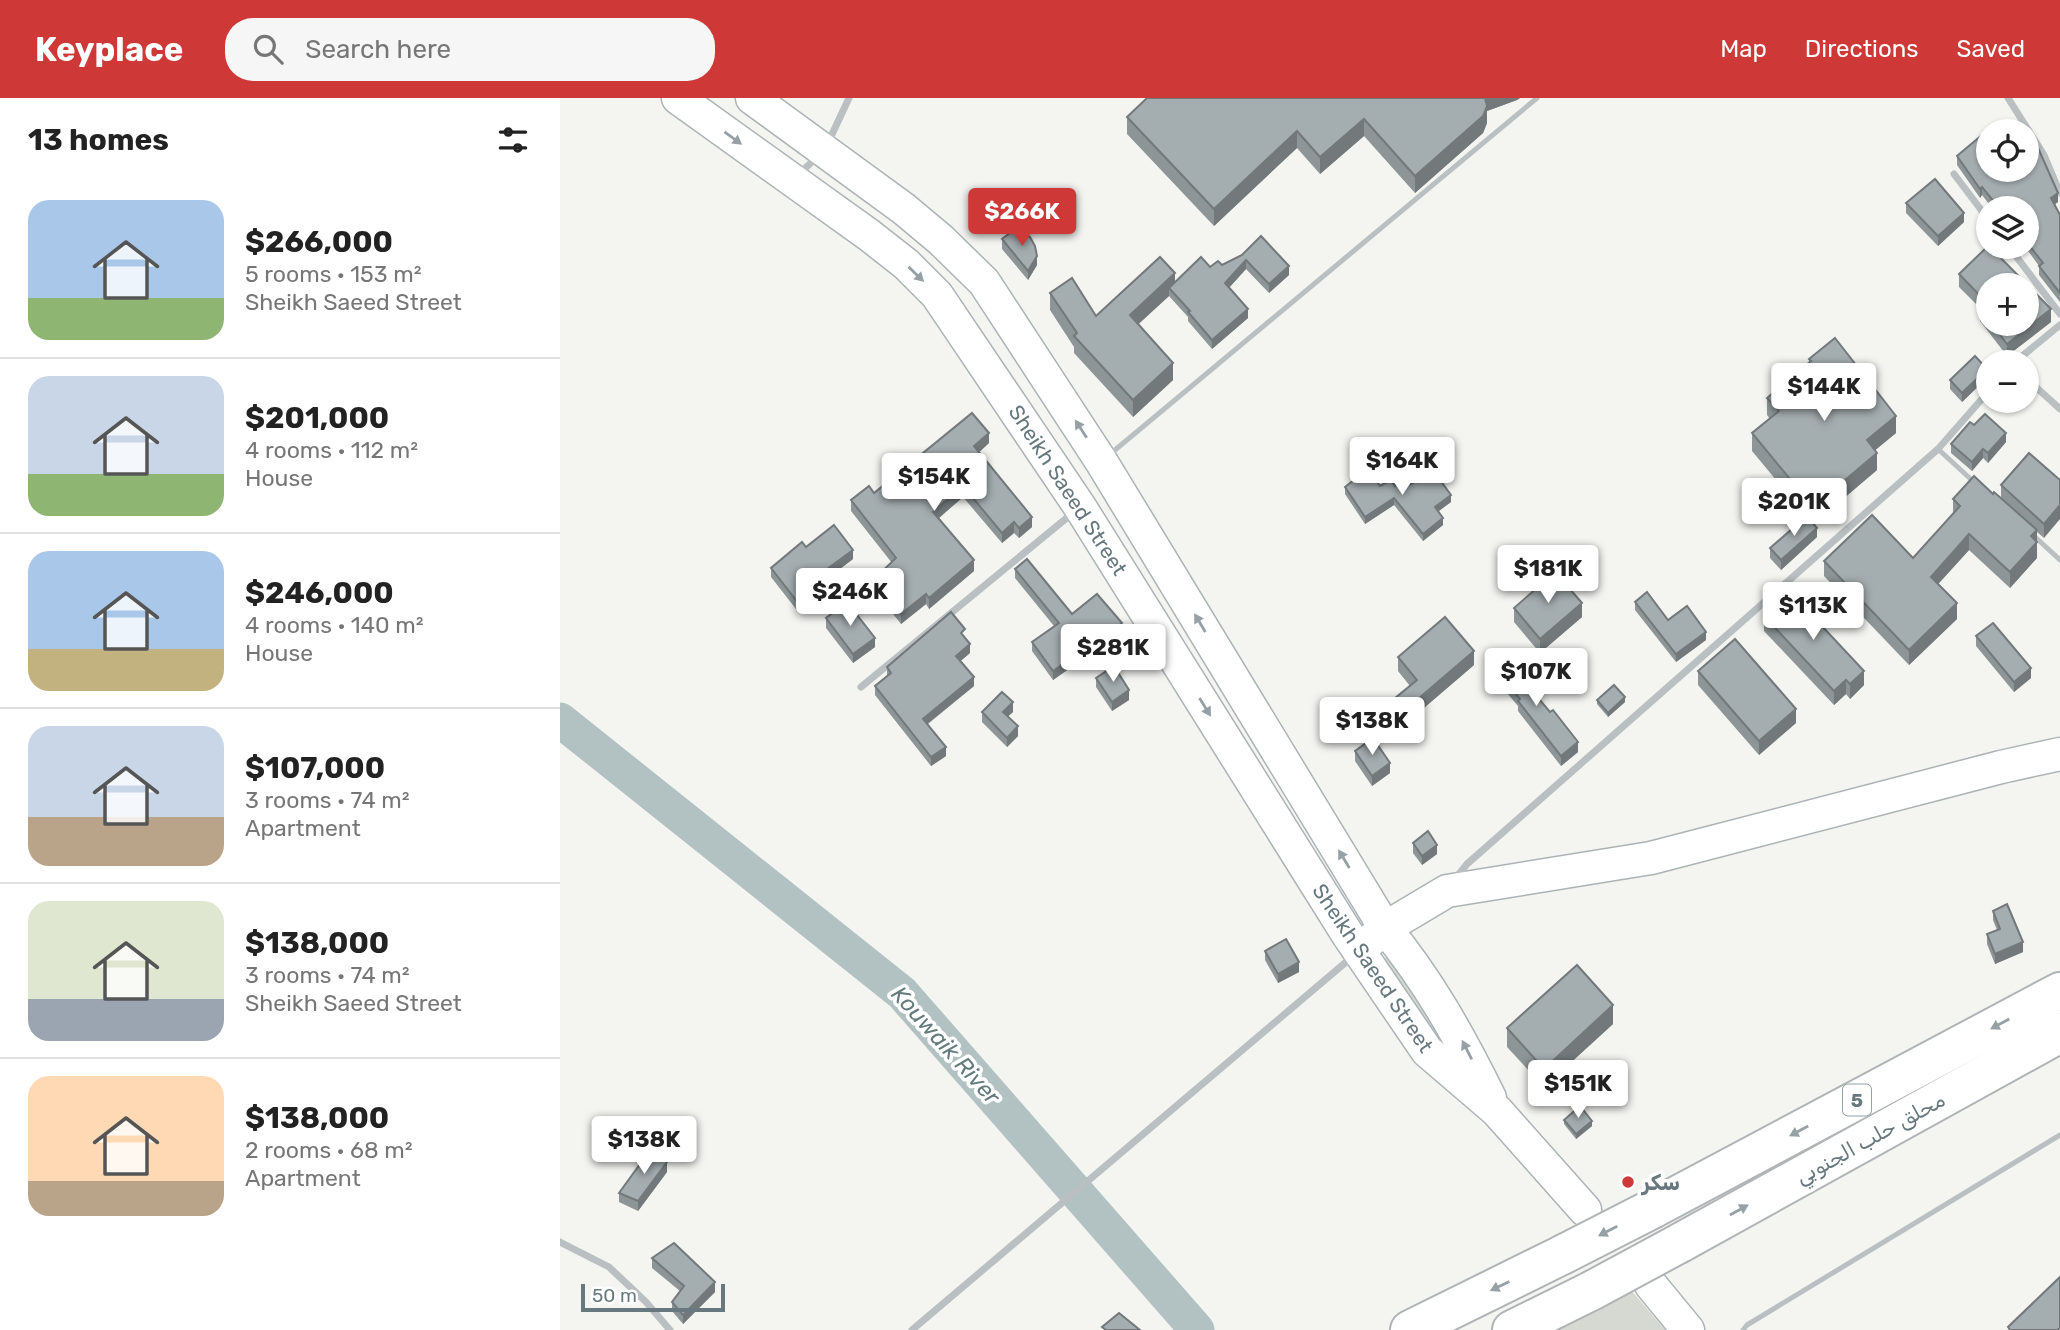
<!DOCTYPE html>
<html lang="en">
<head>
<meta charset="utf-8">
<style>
	:root { --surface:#fff; --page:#f6f6f6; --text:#222; --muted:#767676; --line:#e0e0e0; --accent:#ce3937 }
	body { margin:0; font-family:Rubik,"Noto Sans Arabic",sans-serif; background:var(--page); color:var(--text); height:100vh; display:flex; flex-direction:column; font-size:26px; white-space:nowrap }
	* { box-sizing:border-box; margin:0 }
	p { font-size:23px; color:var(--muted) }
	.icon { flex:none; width:38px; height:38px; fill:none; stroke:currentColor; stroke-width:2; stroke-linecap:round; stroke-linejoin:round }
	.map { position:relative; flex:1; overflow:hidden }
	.sheet { display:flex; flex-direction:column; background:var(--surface); width:560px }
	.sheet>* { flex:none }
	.tools { position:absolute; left:1416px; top:21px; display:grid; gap:14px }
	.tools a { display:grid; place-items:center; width:63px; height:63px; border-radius:50%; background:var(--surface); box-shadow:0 2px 5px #0004; font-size:35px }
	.scale { position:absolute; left:21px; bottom:18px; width:144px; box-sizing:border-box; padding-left:7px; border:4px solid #67797f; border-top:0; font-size:19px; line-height:24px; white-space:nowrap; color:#67797f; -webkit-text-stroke:5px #fff; paint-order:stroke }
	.price { position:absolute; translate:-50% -60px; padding:0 16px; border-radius:7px; background:#fff; color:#222; font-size:23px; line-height:46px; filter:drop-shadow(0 2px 4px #0008) }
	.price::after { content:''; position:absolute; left:50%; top:42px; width:21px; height:16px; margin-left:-10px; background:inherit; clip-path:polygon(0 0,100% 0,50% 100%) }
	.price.on { background:var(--accent); color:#fff }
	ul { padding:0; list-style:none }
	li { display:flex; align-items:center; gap:21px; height:175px; padding:0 28px }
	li+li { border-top:2px solid var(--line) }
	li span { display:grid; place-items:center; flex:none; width:196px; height:140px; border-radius:21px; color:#555 }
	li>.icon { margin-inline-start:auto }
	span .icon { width:84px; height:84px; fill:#fffc; stroke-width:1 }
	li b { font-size:30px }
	h2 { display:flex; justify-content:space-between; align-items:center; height:84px; padding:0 28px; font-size:30px }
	header { display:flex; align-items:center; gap:42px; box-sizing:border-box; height:98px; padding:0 35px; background:var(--accent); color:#fff }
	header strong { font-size:33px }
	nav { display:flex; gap:38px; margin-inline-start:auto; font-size:24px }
	.search { width:490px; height:63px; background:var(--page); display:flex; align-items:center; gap:18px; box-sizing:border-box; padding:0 24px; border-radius:28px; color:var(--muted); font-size:26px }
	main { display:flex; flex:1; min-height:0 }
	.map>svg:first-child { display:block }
</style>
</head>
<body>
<header>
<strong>Keyplace</strong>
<div class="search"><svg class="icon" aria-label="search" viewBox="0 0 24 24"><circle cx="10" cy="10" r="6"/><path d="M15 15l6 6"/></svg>Search here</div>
<nav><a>Map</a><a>Directions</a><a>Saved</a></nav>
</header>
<main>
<section class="sheet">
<h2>13 homes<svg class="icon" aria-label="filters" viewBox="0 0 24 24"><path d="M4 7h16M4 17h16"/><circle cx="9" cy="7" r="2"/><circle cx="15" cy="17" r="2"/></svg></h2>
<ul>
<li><span style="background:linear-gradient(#a9c7e8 70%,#8fb573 0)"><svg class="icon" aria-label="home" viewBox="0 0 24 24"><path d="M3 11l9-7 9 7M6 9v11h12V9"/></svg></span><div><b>$266,000</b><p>5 rooms · 153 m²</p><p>Sheikh Saeed Street</p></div></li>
<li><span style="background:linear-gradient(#c9d6e8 70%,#8fb573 0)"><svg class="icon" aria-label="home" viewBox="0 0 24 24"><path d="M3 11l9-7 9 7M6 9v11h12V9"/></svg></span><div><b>$201,000</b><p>4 rooms · 112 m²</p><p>House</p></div></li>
<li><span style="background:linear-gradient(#a9c7e8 70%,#c2b280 0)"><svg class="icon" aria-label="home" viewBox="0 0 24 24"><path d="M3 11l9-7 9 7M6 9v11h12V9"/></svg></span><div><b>$246,000</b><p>4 rooms · 140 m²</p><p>House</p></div></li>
<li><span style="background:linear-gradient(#c9d6e8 65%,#b9a48a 0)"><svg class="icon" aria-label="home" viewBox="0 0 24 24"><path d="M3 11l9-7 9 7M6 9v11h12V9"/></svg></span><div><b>$107,000</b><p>3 rooms · 74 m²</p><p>Apartment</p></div></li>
<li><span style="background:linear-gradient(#dfe7d0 70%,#9aa5b1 0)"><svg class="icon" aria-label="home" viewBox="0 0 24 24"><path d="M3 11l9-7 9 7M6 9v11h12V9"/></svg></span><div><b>$138,000</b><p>3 rooms · 74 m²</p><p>Sheikh Saeed Street</p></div></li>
<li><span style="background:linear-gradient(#ffd9b3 75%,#b9a48a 0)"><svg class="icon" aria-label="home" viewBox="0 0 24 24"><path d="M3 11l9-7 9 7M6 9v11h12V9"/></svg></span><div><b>$138,000</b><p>2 rooms · 68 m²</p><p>Apartment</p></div></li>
</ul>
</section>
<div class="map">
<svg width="1500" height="1232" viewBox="0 0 1500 1232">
	<rect width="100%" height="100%" fill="#f4f4f1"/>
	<!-- green -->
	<g fill="#d5d9d1">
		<path d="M829,854l63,95 -8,7 -64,-88z"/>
		<path d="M1070,1191l35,41h-125z"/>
	</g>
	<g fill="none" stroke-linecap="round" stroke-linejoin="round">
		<!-- river -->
		<path stroke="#b2c1c2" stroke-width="35" d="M0,622l342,273 295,337"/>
		<defs>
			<g id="secondary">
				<path d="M118,0l191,137 37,29 31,31 143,212 268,428 79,116 70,60 88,99"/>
				<path d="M192,0l152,111 37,31 43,42 117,179 284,467c43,52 75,109 105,170"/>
				<path d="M811,842l14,-12 62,-37 204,-33 350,-91 59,-13"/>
				<path d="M1091,1187l37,45"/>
			</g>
			<g id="highway">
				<path d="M1094,1110l406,-216"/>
				<path d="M1120,1145l380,-210"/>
				<path d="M850,1232l152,-75"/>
				<path d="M952,1232l79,-39"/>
			</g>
		</defs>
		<!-- secondary casing -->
		<use href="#secondary" stroke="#acb3b6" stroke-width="35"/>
		<!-- highway casing -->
		<use href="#highway" stroke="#b0b4b6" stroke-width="42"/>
		<!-- lane -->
		<g stroke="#babfc1" stroke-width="5">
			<path d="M1378,351l37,34"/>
			<path d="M549,357l428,-357"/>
			<path d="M1474,438l26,24"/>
			<path d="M1183,1232l4,-5 313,-190"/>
		</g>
		<!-- street -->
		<g stroke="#babfc1" stroke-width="7">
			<path d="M1448,0l36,57 16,38"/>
			<path d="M267,47l22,-47"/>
			<path d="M1394,76l34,45"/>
			<path d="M238,77l19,-18"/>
			<path d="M1449,149l51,67"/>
			<path d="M1455,264l45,-37"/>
			<path d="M1466,280l34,31"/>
			<path d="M301,589l213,-175"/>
			<path d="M895,781l12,-15 471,-415 50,-57"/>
			<path d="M0,1144l49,25 37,35 24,28"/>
			<path d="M352,1232l440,-373"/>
		</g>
		<!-- secondary -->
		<use href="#secondary" stroke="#fff" stroke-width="32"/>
		<!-- highway -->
		<use href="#highway" stroke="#fff" stroke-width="38"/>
		<defs>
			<g id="highway-bridge">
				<path d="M1002,1157l92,-47"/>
				<path d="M1031,1193l89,-48"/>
			</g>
		</defs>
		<!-- highway-bridge casing -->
		<use href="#highway-bridge" stroke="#b0b4b6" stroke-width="42" stroke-linecap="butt"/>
		<!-- highway-bridge -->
		<use href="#highway-bridge" stroke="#fff" stroke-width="38"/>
	</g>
	<!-- wall -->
	<g fill="#8d9597" fill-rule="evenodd">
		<path d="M587,0h373l-3,2 -30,11v12l-4,10 -68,60 -51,-57 -44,38 -23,-26 -83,78 -87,-92v-17z"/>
		<path d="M1397,58l101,46 -3,2 5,11v87l-21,-27v-9l-13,-18 -4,3 -3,-4h7v-39h-34l-10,-13 -2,3 -23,-33z"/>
		<path d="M1346,105l58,19 -26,24 -32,-33z"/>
		<path d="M442,141l35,26 -9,15 -26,-31z"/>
		<path d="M1428,148l2,1 61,62v13l-44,34 -27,-35v-13l-21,-21v-13zM1428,187h38v39h-38z"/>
		<path d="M682,157l47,20 -20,18 -23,-24 -17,19 19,30 -36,31 -24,-28v-4l-19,-21 -31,28 35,56 -40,37 -59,-64v-6l-24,-37v-17l46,23 114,-49 12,-2z"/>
		<path d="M1249,261l87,74 -21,17 2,20 -63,54 3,13 -36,33 -11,-12v-10l36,-32 -54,-65v-18l18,-14 -3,-4v-17l42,-35z"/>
		<path d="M1427,280l-25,24 -12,-13v-9z"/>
		<path d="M1414,327l32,17 -18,21 -5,-5 -11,13 -21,-18v-9z"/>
		<path d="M429,345l-10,9 53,75 -13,11 -5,-5 -12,10 -39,-46 -24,21 35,53 -45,38 -3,-5 -25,20 -27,-34v-11l18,-16 -41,-52v-11l23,-7z"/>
		<path d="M1500,382l-16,58 -7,-6v26l-27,30 -41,-38 -31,34 19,35 -48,46 -85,-89v-15l89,-3 40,-44v-15l40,-5 8,4v-13z"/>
		<path d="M851,386l40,18 -13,9 5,14 -20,16 -29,-36 -29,19 -20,-30v-7z"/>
		<path d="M246,449l47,12 -45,34v7l-12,9 -25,-32v-9z"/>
		<path d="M455,471l57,45 50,18 -36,30 -3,-3 -30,21 -21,-29v-9l22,-16 -39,-48z"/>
		<path d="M1075,504l71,38 -30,22 -41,-52z"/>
		<path d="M954,510l68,9 -42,36 -26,-31z"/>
		<path d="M1204,518l100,69 -14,14 -4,-5 -12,11 -70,-74z"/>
		<path d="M266,520l49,29 -22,16 -27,-35z"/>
		<path d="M1416,538l55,42 -17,14 -38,-46z"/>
		<path d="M405,540l5,15 -10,8 14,25 -46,38 18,32 -15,10 -56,-71v-9l12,-10v-9z"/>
		<path d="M838,559l76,8 -70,60 -10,-11v-15l16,-13 -12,-15z"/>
		<path d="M930,565l60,49 28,40 -17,14 -43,-55v-5l-28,-33z"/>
		<path d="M1138,573l98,52 -37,32 -61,-70z"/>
		<path d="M536,580l33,22 -17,11 -16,-24z"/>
		<path d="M1037,602l28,2 -17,15 -11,-13z"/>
		<path d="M422,614h31l-5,4 10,20 -11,11 -25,-25z"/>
		<path d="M795,653l35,22 -18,13 -17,-25z"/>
		<path d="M853,745l24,11 -15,11 -9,-12z"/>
		<path d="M1433,813l30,41 -28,12 -8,-20v-10l10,-4 -4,-10z"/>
		<path d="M705,853l34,21 -21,11 -13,-23z"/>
		<path d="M1053,926l-69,63 -37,-40v-19z"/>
		<path d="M1004,1022l28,6 -16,13 -12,-15z"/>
		<path d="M107,1074l-29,39 -19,-9v-9z"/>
		<path d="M92,1160l63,34 -32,32 -11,-13v-9l8,-11 -28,-23z"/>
	</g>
	<!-- shaded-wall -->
	<g fill="#73797b">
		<path d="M923,0h37l-3,2 -30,11v12l-4,10 -68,60v-17z"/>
		<path d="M804,21v17l-44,38v-17z"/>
		<path d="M737,33v17l-83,78v-17z"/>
		<path d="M1422,89v8l-2,3v-9z"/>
		<path d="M1498,95v9l-7,5v-9z"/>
		<path d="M1404,115v9l-26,24v-10z"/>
		<path d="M477,158v9l-9,15v-9z"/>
		<path d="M686,162v9l-21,23v-9z"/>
		<path d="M729,168v9l-20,18v-9z"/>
		<path d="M615,175v18l-6,-3v8l-39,36v-17z"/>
		<path d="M688,211v9l-36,31v-9z"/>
		<path d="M1491,211v13l-44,34v-12z"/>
		<path d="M613,265v17l-40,37v-17z"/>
		<path d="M1427,271v9l-25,24v-9z"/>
		<path d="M1336,318v17l-29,24v-17z"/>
		<path d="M429,335v10l-15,14v-11z"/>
		<path d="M1446,335v9l-18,21v-10z"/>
		<path d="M1423,351v9l-11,13v-9z"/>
		<path d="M1317,355v17l-64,54v-17z"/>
		<path d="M403,388v11l-30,26v-11z"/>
		<path d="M891,397v7l-16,12v-7z"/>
		<path d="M834,400v7l-29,19v-7z"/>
		<path d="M1500,407v14l-16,19v-14z"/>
		<path d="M472,419v10l-13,11v-10z"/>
		<path d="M883,420v7l-20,16v-7z"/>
		<path d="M454,424v11l-12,10v-10z"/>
		<path d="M1257,430v9l-36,33v-10z"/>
		<path d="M1477,432v28l-27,30v-16l21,-36z"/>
		<path d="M1409,436v16l-38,42v-15z"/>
		<path d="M293,452v9l-45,34v7l-12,9v-9l8,-14z"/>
		<path d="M414,462v11l-45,38v-11z"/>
		<path d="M366,496v10l-25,20v-10z"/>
		<path d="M1022,505v14l-42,36v-14z"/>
		<path d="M1397,505v16l-48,46v-15z"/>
		<path d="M562,525v9l-36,30v-9z"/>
		<path d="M1146,534v8l-30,22v-8z"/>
		<path d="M315,540v9l-22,16v-9z"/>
		<path d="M410,546v9l-14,12v-9z"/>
		<path d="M523,552v9l-30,21v-9z"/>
		<path d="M914,553v14l-70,60v-14z"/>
		<path d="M1471,570v10l-17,14v-10z"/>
		<path d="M1304,573v14l-14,14v-15z"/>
		<path d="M414,579v9l-51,41v-8z"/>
		<path d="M1286,582v14l-12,11v-14z"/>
		<path d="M569,592v10l-17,11v-9z"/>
		<path d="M1065,599v5l-17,15v-4z"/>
		<path d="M453,604v10l-10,9v-9z"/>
		<path d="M1236,611v14l-37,32v-14z"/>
		<path d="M458,628v10l-11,11v-9z"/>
		<path d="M1018,644v10l-17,14v-10z"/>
		<path d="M386,649v9l-15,10v-9z"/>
		<path d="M830,665v10l-18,13v-10z"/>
		<path d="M877,747v9l-15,11v-9z"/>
		<path d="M1463,844v10l-28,12v-10z"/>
		<path d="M739,864v10l-21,11v-9z"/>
		<path d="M1053,907v19l-69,63v-18z"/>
		<path d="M1032,1023v5l-16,13v-5z"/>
		<path d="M107,1064v10l-29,39v-10z"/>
		<path d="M155,1184v10l-32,32v-9z"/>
	</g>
	<!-- building -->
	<g fill="#a4adb0" stroke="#73797b" stroke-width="2">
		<path d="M587,0h338l2,8 -4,10 -68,60 -51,-57 -44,38 -23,-26 -83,78 -87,-92z"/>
		<path d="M1429,31l2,2h-3v39h38v-10l13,-10 19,43 -7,5 9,17v78l-21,-27 4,-3 -17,-22v-33h-27l-17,-21 -2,2 -23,-33z"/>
		<path d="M1375,81l29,34 -26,23 -32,-33z"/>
		<path d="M459,133l11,6 5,9 2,10 -9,15 -26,-32 8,-6z"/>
		<path d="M701,138l28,30 -20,18 -23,-24 -21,23 23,26 -36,31 -24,-28 2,-1 -21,-23 32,-31 9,10 8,-6 4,4 20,-10z"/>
		<path d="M1428,148l2,1 61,62 -44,35 -15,-20h34v-39h-38v34l-8,-10 7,-6 -28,-29z"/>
		<path d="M600,159l15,16 -45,42 43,48 -40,37 -59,-64 3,-3 -27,-40 22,-15 24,38z"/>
		<path d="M1275,240l61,78 -29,24 10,13 -64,54 -61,-74 27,-22 -12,-13 44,-37 -2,-2z"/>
		<path d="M1415,258l12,13 -25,24 -12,-13z"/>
		<path d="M412,315l17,20 -15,13 58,71 -13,11 -5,-6 -12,11 -39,-47 -30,26 41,48 -45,38 -3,-4 -25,20 -27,-35 22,-21 -45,-58 18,-14 5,7z"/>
		<path d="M1425,316l21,19 -18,20 -5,-4 -11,13 -21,-18 19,-22 4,3z"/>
		<path d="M1469,355l31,27v25l-16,19 -43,-39z"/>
		<path d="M808,371l12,17 11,-6 4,6 12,-8 4,6 21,-15 19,26 -16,12 8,11 -20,16 -29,-36 -29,19 -20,-30z"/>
		<path d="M1414,378l19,18 1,-2 43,38 -6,6 6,6 -27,30 -41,-38 -38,43 26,26 -48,47 -85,-89 48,-46 41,43 47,-52 -7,-7z"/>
		<path d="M1247,418l10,12 -36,32 -11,-12z"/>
		<path d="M274,427l19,25 -49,36 4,5 -12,9 -25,-32 31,-26 4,5z"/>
		<path d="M467,461l45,55 25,-20 25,29 -36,30 -3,-3 -30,21 -21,-29 27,-19 -44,-54z"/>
		<path d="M995,474l27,31 -42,36 -26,-31z"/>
		<path d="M1087,494l21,28 19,-14 19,26 -30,22 -41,-52z"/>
		<path d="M1230,494l74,79 -14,13 -4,-4 -12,11 -70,-75z"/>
		<path d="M287,504l28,36 -22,16 -27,-36z"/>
		<path d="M391,514l14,17 -4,4 9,11 -14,12 18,21 -51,42 23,28 -15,10 -56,-71 16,-13 -4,-6z"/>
		<path d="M885,519l29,34 -70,60 -10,-12 23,-19 -19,-23z"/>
		<path d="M1433,525l38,45 -17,14 -38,-46z"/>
		<path d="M1175,541l61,70 -37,32 -61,-70z"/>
		<path d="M941,556l49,58 3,-2 25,32 -17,14 -43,-55 2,-2 -30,-36z"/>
		<path d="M554,568l15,24 -17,12 -16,-24z"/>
		<path d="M1054,587l11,12 -17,16 -11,-13z"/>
		<path d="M442,594l11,10 -10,10 15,14 -11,12 -25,-26z"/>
		<path d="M813,640l17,25 -18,13 -17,-25z"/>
		<path d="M868,733l9,14 -15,11 -9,-13z"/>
		<path d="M1447,806l16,38 -28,12 -8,-20 13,-5 -7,-18z"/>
		<path d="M726,841l13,23 -21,12 -13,-23z"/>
		<path d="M1017,867l36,40 -69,64 -37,-41z"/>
		<path d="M1020,1008l12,15 -16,13 -12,-14z"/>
		<path d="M91,1051l16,13 -29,39 -19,-8z"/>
		<path d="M114,1145l41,39 -32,33 -11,-13 12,-16 -32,-28z"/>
		<path d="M1500,1179v51l-3,2h-47l-2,-3z"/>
		<path d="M559,1215l21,17h-34l-4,-3z"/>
	</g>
	<!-- one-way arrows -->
	<defs><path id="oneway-solid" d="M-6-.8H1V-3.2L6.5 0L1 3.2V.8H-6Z" transform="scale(1.75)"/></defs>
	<g fill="#95a1a5">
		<use href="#oneway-solid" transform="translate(173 40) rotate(36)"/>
		<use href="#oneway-solid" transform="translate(356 176) rotate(44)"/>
		<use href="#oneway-solid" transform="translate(521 331) rotate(-123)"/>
		<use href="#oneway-solid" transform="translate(640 525) rotate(-121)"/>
		<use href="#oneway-solid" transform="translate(645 609) rotate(58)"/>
		<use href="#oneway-solid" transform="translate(784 761) rotate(-121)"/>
		<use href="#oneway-solid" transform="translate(1440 926) rotate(152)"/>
		<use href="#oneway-solid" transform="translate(907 952) rotate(-117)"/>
		<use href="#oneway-solid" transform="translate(1239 1033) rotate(152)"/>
		<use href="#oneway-solid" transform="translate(1179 1112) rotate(-29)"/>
		<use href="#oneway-solid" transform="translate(1048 1133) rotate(153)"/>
		<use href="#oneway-solid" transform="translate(940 1188) rotate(154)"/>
	</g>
	<!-- markers -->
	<circle fill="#ce3937" stroke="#fff" stroke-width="2.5" cx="1068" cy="1084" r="7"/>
	<g text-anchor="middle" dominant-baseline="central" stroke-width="7" stroke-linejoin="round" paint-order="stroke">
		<!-- shield labels -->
		<rect fill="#fff" stroke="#95a1a5" stroke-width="2" x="1283" y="986.5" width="28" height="31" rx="5"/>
		<g font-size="19" font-weight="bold" fill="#67797f">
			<text x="1297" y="1002">5</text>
		</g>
		<!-- street labels -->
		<g font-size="21" fill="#67797f" stroke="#fff">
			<text transform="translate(508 392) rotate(57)">Sheikh Saeed Street</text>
			<text transform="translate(813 870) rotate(56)">Sheikh Saeed Street</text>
			<text transform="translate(1310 1040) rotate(-29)">محلق حلب الجنوبي</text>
		</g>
		<!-- poi labels -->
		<g font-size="21" font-weight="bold" fill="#67797f" stroke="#fff" text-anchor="start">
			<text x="1082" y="1084">سكر</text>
		</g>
		<!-- water labels -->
		<g font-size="23" font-style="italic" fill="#637b7c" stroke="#fff">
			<text transform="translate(386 947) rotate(48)">Kouwaik River</text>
		</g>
	</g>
</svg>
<div class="tools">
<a><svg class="icon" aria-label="locate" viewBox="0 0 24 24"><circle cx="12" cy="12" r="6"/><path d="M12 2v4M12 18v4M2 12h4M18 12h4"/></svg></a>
<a><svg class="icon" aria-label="layers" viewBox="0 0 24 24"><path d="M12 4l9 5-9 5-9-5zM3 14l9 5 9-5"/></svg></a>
<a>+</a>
<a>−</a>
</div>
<div class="scale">50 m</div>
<b class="price on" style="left:462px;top:150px">$266K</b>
<b class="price" style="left:1264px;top:325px">$144K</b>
<b class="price" style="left:842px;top:399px">$164K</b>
<b class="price" style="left:374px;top:415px">$154K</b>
<b class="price" style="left:1234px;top:440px">$201K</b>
<b class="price" style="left:988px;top:507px">$181K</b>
<b class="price" style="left:290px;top:530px">$246K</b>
<b class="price" style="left:1253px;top:544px">$113K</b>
<b class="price" style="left:553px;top:586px">$281K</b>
<b class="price" style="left:976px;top:610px">$107K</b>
<b class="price" style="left:812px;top:659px">$138K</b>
<b class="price" style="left:1018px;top:1022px">$151K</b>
<b class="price" style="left:84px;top:1078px">$138K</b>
</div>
</main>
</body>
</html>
